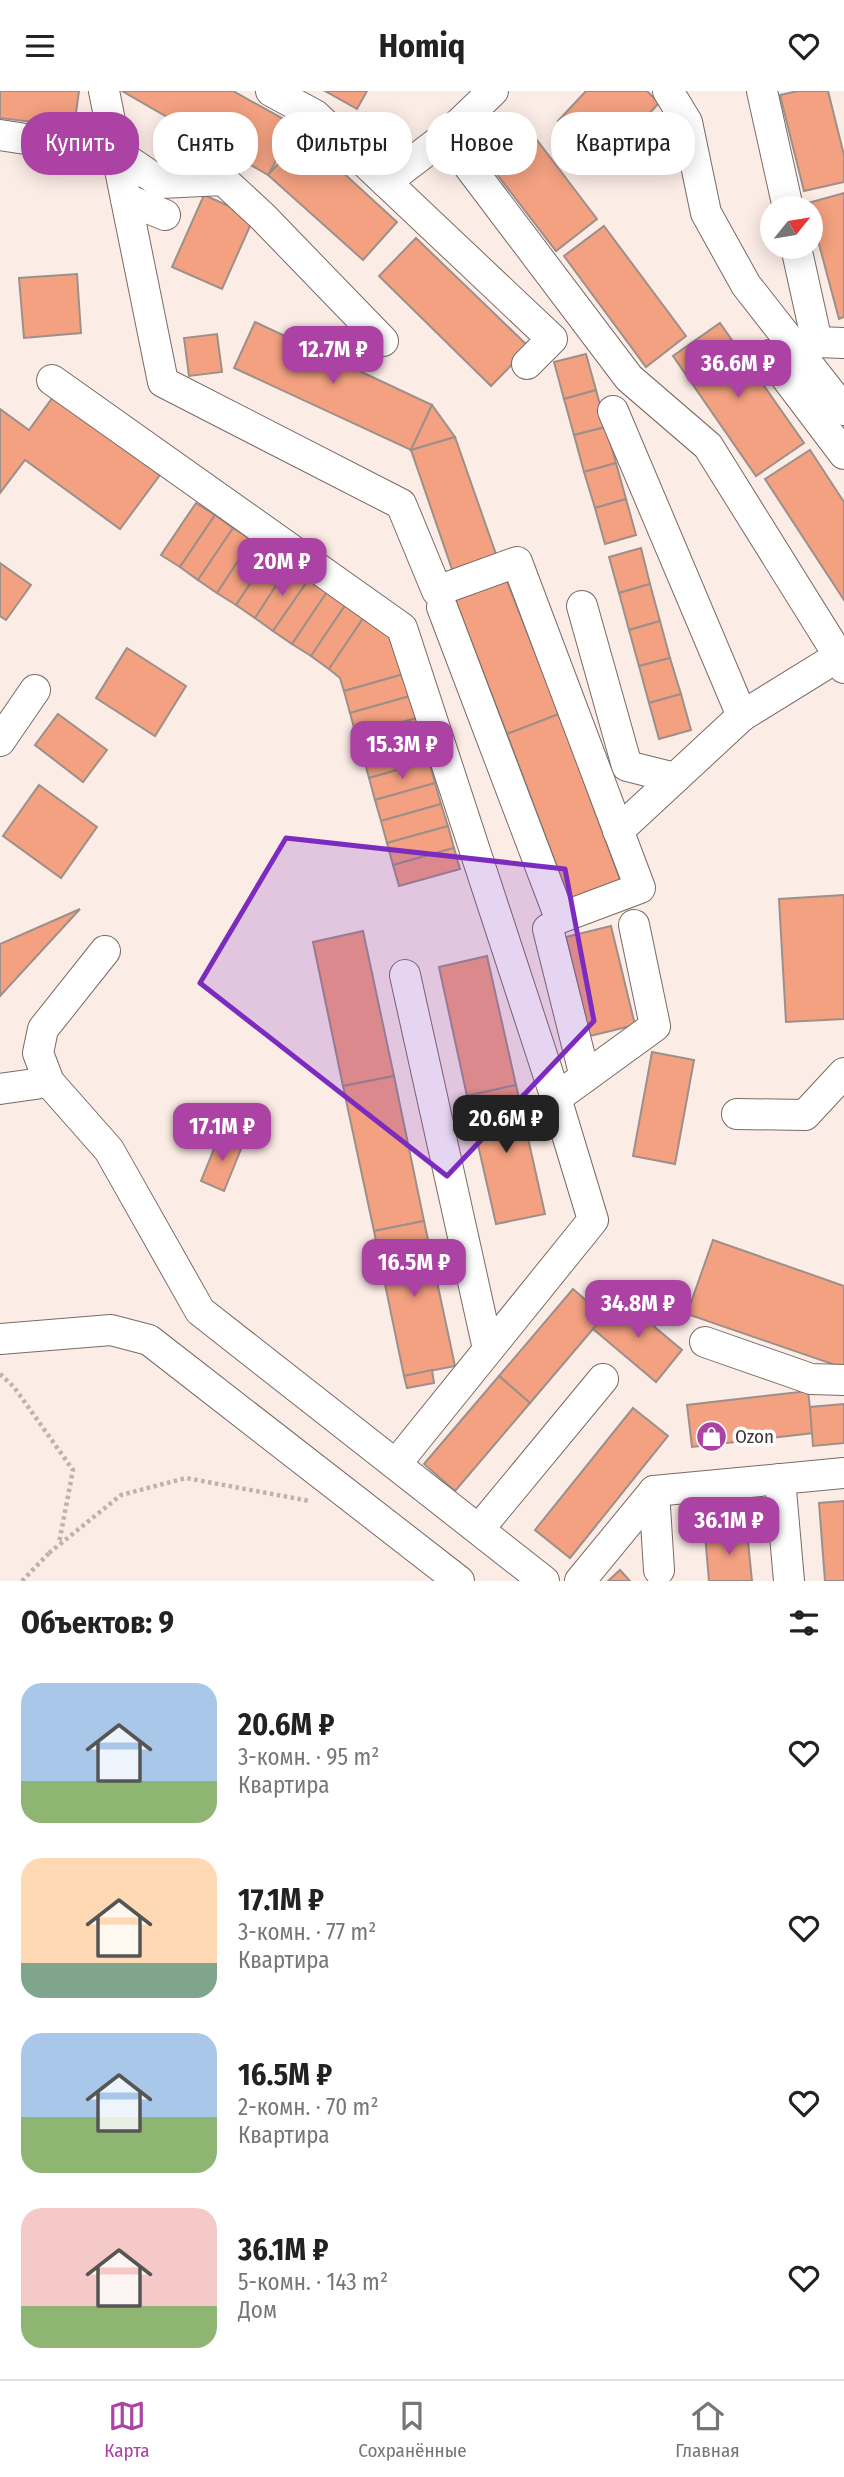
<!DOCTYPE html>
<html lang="ru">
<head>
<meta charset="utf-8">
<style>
	:root { --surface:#fff; --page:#f6f6f6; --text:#222; --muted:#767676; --line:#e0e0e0; --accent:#ab42a4 }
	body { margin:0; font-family:"Fira Sans Condensed",sans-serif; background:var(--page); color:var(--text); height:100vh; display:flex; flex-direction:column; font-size:26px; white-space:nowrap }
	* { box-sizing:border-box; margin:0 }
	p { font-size:23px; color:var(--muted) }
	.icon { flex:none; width:38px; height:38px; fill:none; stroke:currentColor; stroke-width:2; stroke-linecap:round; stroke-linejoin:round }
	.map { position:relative; height:1490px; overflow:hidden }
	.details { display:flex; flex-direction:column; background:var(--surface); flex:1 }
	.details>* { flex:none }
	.banner { position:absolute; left:21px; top:21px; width:803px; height:63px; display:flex; gap:14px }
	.needle { width:46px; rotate:60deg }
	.fabs { position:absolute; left:760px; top:105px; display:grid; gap:14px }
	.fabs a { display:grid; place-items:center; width:63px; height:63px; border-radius:50%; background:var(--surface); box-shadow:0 4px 18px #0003; font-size:35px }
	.price { position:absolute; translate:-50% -60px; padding:0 16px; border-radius:14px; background:var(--accent); color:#fff; font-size:23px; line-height:46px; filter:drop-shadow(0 2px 4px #0008) }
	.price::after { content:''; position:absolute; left:50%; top:42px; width:21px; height:16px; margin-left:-10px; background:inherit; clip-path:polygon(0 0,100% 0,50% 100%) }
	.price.selected { background:#222; color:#fff }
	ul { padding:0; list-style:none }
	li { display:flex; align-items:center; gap:21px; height:175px; padding:0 21px }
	li span { display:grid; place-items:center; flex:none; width:196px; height:140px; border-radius:21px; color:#555 }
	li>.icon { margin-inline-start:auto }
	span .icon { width:84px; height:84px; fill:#fffc; stroke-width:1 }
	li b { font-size:30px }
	h2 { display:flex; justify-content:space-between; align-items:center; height:84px; padding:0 21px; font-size:30px }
	.chip { padding:0 24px; border-radius:28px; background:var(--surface); box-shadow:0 4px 18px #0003; font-size:24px; line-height:63px }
	.chip.selected { background:var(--accent); color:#fff }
	header { display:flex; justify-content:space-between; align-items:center; height:91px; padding:0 21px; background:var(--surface); font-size:32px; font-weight:700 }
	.tab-bar { display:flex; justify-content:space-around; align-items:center; height:98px; border-top:2px solid var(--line); background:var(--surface); font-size:19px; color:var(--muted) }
	.tab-bar a { display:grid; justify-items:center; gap:4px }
	.tab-bar .selected { color:var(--accent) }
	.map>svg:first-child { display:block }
</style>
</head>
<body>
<header><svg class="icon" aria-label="menu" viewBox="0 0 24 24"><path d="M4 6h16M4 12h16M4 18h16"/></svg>Homiq<svg class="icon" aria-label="heart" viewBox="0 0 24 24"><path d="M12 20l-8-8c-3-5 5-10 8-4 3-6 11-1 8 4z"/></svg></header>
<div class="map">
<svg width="844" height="1490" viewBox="0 0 844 1490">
	<rect width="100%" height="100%" fill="#fcece6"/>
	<!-- building -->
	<g fill="#f3a180" stroke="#9d8f8a" stroke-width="2">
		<path d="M0,0h79l-5,36 -74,-9z"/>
		<path d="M122,0h111l63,35 -28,49z"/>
		<path d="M325,0h42l-10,18z"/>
		<path d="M586,0h61l12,12 -56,60 -45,-42z"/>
		<path d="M798,0h30l16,64v27l-40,9 -24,-96z"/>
		<path d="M521,28l76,100 -41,32 -77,-100z"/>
		<path d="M303,45l94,86 -34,38 -95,-85z"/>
		<path d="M844,102v124l-5,2 -31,-116z"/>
		<path d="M204,104l50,22 -32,72 -50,-22z"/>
		<path d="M604,135l82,110 -40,31 -82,-111z"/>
		<path d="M416,147l113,109 -38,39 -112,-110z"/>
		<path d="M77,183l4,59 -57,5 -5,-60z"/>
		<path d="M255,231l177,83 -21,45 -177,-82z"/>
		<path d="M720,232l84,120 -48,33 -83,-120z"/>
		<path d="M217,243l5,38 -33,4 -5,-38z"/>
		<path d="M586,263l10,36 -32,9 -10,-37z"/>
		<path d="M596,299l10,37 -32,8 -10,-36z"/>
		<path d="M53,306l107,78 -40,54 -95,-69 -25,33v-84l29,21z"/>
		<path d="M432,314l23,32 -44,13z"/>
		<path d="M606,336l10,36 -32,9 -10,-37z"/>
		<path d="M455,346l43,123 -44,15 -43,-125z"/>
		<path d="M810,359l34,52v98l-79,-121z"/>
		<path d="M616,372l10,36 -31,9 -11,-36z"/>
		<path d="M626,408l10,36 -31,9 -10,-36z"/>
		<path d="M196,412l19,12 -35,52 -19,-12z"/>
		<path d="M215,424l18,13 -35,52 -18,-13z"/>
		<path d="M233,437l19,12 -35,53 -19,-13z"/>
		<path d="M252,449l19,13 -35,52 -19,-12z"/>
		<path d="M641,457l9,36 -31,9 -10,-36z"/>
		<path d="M271,462l18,13 -34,52 -19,-13z"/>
		<path d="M0,472l31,22 -25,35 -6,-4z"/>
		<path d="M289,475l20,13 -36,52 -18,-13z"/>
		<path d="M309,488l18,13 -35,52 -19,-13z"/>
		<path d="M506,488l53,135 -52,20 -52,-135z"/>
		<path d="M650,493l10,37 -31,9 -10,-37z"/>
		<path d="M327,501l19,12 -35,52 -19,-12z"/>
		<path d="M346,513l18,13 -35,52 -18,-13z"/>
		<path d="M364,526l28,22 12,35 -60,17 -4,-13 -11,-9z"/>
		<path d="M660,530l10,37 -31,8 -10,-36z"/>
		<path d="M127,557l59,38 -31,50 -59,-38z"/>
		<path d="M670,567l11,36 -32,9 -10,-37z"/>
		<path d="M404,583l6,22 -60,17 -6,-22z"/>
		<path d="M681,603l10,36 -32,9 -10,-36z"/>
		<path d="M410,605l7,22 -61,17 -6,-22z"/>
		<path d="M58,623l49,36 -24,32 -48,-37z"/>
		<path d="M559,623l63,171 -51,19 -64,-170z"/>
		<path d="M417,627l6,21 -60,17 -7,-21z"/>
		<path d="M423,648l6,22 -60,17 -6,-22z"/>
		<path d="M429,670l6,22 -60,17 -6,-22z"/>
		<path d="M435,692l6,21 -60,17 -6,-21z"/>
		<path d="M39,694l58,42 -36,51 -58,-42z"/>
		<path d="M441,713l7,22 -61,17 -6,-22z"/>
		<path d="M448,735l6,22 -61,17 -6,-22z"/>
		<path d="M454,757l6,21 -61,17 -6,-21z"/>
		<path d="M844,804v124l-58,3 -7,-123z"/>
		<path d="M80,818l-80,87v-52z"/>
		<path d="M611,835l24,99 -45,11 -24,-99z"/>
		<path d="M363,840l31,145 -51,10 -30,-144z"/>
		<path d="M487,865l29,129 -49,11 -28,-129z"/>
		<path d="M652,961l42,8 -19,104 -42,-8z"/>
		<path d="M394,985l30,145 -50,10 -31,-145z"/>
		<path d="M516,994l29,129 -49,10 -29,-128z"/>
		<path d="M220,1043l23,10 -19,47 -23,-10z"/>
		<path d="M424,1130l31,145 -51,10 -30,-145z"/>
		<path d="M713,1149l131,46v82l-157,-54z"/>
		<path d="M573,1198l31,27 -74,87 -31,-27z"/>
		<path d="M620,1207l62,52 -26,32 -63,-53z"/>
		<path d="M432,1279l2,13 -27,5 -3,-12z"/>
		<path d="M499,1285l31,27 -75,88 -31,-27z"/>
		<path d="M808,1300l5,42 -121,14 -5,-42z"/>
		<path d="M844,1313v39l-31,3 -3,-39z"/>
		<path d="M633,1317l35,28 -98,122 -35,-28z"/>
		<path d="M844,1410v80h-19l-6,-78z"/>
		<path d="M747,1440l5,50h-43l-4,-46z"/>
		<path d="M620,1479l10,11h-22z"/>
	</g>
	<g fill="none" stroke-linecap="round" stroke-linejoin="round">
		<defs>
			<g id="minor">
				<path d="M104,0l59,291 238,122 36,87 80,-29 123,326 -80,30 -118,-311"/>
				<path d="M271,0l44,24 237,224 -25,25"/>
				<path d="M668,0l19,31 19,91 40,72 98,125"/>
				<path d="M762,0l26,117"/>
				<path d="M0,44l117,18 44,30 62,-3 39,36 121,125"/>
				<path d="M446,45l183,242 79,68 131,210 5,12"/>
				<path d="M386,91l60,-46 47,-45"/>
				<path d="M126,108l39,16"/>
				<path d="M796,156l21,95 27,1"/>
				<path d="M769,264l75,99"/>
				<path d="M52,289l350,248 154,470 37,122 -197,244"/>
				<path d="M613,320l129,305"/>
				<path d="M582,515l45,160 48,12"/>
				<path d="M0,650l35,-51"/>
				<path d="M618,740l124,-115 97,-60"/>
				<path d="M548,838l37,148"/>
				<path d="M105,860l-62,78 -5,24 11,29 60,68 91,161 344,270"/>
				<path d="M405,884l83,374"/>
				<path d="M0,998l49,-7"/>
				<path d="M556,1007l99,-72 -21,-101"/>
				<path d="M737,1023l68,1 39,-42"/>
				<path d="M0,1248l111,-9 38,10 310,241"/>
				<path d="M705,1251l106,37 33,1"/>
				<path d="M780,1388l9,102"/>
				<path d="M654,1400l5,79"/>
				<path d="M479,1438l124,-150"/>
				<path d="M580,1490l74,-90 190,-18"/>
			</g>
		</defs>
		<!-- minor casing -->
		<use href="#minor" stroke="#786b66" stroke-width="32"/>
		<!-- path -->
		<g stroke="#beb2ad" stroke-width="4.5" stroke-dasharray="3.5 3.5" stroke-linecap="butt">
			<path d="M0,1283l14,13 59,83 -14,73"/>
			<path d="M49,1462l72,-58 65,-17 124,23"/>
			<path d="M22,1490l29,-30"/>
		</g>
		<!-- minor -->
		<use href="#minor" stroke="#fff" stroke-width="30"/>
	</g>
	<!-- marked area -->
	<path fill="#7b2cbf" fill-opacity="0.2" stroke="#7b2cbf" stroke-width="5" stroke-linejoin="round" d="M286,747l279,31 29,152 -147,155 -247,-193z"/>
	<!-- icons -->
	<defs>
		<symbol id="shop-disc" viewBox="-11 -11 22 22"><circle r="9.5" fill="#ab42a4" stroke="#fdfdfd"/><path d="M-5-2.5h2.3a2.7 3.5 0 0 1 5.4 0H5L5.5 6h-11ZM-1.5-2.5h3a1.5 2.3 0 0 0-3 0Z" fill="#fff"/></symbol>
	</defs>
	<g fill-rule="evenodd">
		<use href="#shop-disc" x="694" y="1328" width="35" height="35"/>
	</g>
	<g text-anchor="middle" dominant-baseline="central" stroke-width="7" stroke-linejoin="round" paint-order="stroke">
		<!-- poi labels -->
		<g font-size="19" fill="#3d3735" stroke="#fdfdfd" text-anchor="start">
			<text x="735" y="1345">Ozon</text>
		</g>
	</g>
</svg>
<div class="fabs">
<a><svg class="needle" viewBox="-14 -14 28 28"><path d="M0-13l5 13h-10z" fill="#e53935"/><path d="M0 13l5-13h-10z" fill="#767676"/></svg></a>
</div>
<b class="price" style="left:333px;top:295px">12.7M ₽</b>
<b class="price" style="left:738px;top:309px">36.6M ₽</b>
<b class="price" style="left:282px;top:507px">20M ₽</b>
<b class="price" style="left:402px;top:690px">15.3M ₽</b>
<b class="price selected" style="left:506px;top:1064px">20.6M ₽</b>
<b class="price" style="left:222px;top:1072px">17.1M ₽</b>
<b class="price" style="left:414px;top:1208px">16.5M ₽</b>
<b class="price" style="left:638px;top:1249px">34.8M ₽</b>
<b class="price" style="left:729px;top:1466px">36.1M ₽</b>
<div class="banner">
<a class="chip selected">Купить</a>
<a class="chip">Снять</a>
<a class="chip">Фильтры</a>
<a class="chip">Новое</a>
<a class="chip">Квартира</a>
</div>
</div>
<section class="details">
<h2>Объектов: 9<svg class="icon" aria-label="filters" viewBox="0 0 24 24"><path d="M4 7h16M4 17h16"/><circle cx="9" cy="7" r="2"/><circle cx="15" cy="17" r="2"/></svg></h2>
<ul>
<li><span style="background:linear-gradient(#a9c7e8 70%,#8fb573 0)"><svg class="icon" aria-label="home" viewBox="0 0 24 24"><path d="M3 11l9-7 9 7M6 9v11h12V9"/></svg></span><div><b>20.6M ₽</b><p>3-комн. · 95 m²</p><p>Квартира</p></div><svg class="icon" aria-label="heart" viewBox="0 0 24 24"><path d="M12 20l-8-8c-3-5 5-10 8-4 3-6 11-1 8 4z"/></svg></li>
<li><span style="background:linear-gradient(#ffd9b3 75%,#7fa58c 0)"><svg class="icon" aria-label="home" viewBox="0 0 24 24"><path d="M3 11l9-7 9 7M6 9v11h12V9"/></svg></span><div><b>17.1M ₽</b><p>3-комн. · 77 m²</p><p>Квартира</p></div><svg class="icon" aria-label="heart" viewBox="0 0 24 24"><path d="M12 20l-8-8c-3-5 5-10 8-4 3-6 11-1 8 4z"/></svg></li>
<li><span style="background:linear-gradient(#a9c7e8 60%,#8fb573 0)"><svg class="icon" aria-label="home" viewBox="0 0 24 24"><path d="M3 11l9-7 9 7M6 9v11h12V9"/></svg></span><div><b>16.5M ₽</b><p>2-комн. · 70 m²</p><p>Квартира</p></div><svg class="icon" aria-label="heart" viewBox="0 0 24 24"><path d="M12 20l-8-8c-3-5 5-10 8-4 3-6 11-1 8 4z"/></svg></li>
<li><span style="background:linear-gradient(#f6c9c9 70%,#8fb573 0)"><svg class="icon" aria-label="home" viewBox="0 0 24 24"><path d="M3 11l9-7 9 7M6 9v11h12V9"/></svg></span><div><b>36.1M ₽</b><p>5-комн. · 143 m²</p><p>Дом</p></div><svg class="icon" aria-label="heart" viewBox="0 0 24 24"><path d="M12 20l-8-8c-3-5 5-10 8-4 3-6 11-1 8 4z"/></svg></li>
</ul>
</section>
<nav class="tab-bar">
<a class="selected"><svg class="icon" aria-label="map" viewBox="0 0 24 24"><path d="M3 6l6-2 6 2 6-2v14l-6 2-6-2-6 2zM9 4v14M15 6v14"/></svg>Карта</a>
<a><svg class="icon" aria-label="saved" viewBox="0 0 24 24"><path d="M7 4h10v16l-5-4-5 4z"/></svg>Сохранённые</a>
<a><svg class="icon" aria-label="home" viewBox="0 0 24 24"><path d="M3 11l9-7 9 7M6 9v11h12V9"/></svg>Главная</a>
</nav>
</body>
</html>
